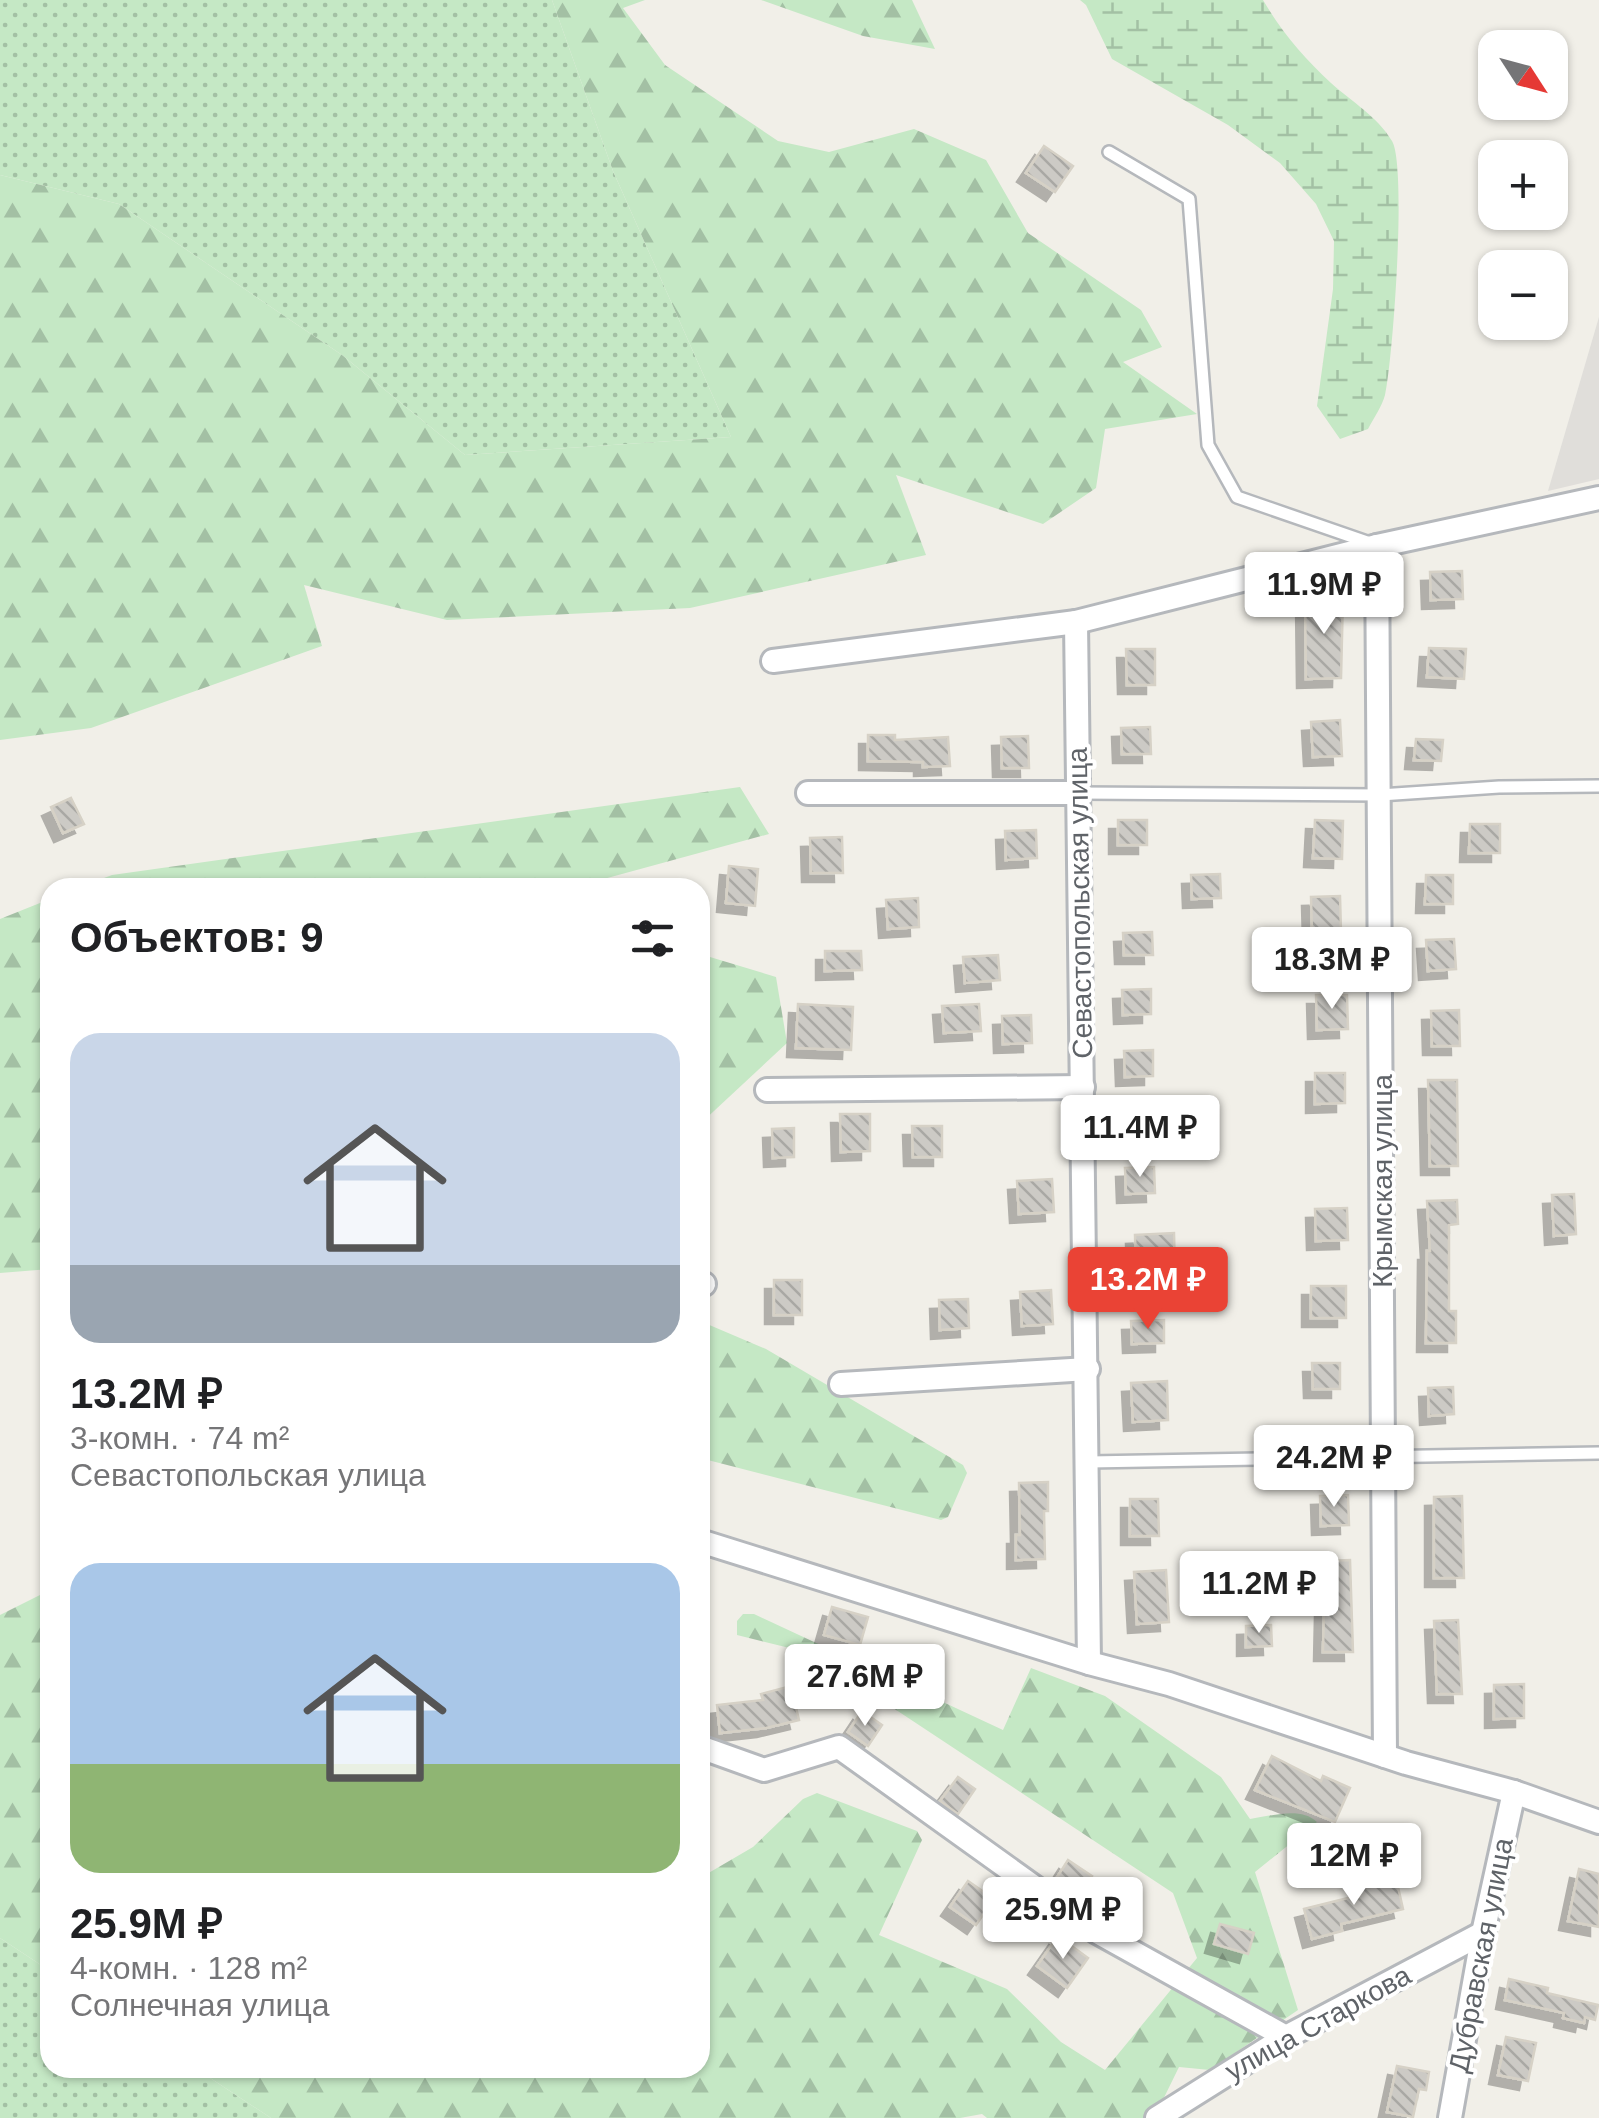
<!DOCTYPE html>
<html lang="ru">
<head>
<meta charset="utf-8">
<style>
	:root { --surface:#fff; --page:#f6f6f6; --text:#202124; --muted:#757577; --accent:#ea4335 }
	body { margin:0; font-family:Arial,sans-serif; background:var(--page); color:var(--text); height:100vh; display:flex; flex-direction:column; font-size:38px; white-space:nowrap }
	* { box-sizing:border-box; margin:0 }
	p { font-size:32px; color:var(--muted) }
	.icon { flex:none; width:55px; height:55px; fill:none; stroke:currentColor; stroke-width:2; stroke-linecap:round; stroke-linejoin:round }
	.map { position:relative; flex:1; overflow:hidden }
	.sheet { position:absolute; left:40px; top:878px; width:670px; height:1200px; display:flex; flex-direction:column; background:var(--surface); border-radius:30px; box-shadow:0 2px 8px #0004 }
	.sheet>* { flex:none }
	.needle { width:65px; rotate:126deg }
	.tools { position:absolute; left:1478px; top:30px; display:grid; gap:20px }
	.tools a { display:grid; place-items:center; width:90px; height:90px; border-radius:20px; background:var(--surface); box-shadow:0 2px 8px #0004; font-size:50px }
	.price { position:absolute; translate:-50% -85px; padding:0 22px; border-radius:10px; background:#fff; color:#222; font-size:32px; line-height:65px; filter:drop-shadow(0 2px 5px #0008) }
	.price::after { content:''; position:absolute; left:50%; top:60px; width:30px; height:22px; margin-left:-15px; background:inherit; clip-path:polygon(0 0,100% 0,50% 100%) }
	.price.active { background:var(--accent); color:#fff }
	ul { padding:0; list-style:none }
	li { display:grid; align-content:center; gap:20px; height:530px; padding:0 30px }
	li span { display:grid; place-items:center; height:310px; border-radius:30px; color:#555 }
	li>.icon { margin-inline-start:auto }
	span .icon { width:180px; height:180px; fill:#fffc; stroke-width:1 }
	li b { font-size:42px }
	h2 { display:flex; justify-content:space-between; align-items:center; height:120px; padding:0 30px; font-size:42px }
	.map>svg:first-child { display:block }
</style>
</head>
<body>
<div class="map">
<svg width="1599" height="2118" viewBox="0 0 1599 2118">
	<defs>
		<pattern id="grass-dots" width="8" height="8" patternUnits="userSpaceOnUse" patternTransform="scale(2.5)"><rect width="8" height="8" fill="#c5e8c5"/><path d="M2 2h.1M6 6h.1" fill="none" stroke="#a3c0a4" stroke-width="1.8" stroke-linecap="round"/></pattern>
		<pattern id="forest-firs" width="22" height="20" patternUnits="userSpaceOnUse" patternTransform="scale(2.5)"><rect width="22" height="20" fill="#c5e8c5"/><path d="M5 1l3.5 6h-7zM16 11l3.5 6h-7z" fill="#a3c0a4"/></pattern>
		<pattern id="wetland-marsh" width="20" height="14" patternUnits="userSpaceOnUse" patternTransform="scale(2.5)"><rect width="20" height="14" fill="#c5e8c5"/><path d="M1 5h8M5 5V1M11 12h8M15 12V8" fill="none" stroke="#a3c0a4"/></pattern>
		<pattern id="building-back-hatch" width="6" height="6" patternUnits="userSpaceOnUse" patternTransform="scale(2.5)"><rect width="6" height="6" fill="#cccac5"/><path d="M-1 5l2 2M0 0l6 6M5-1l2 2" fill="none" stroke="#a9a8a4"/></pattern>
		<filter id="shadow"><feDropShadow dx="-9" dy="9" stdDeviation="0" flood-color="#0004"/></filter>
	</defs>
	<rect width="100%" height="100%" fill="#f1efe8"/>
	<!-- industrial -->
	<path fill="#e0deda" d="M1599,317v162l-51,12z"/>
	<!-- grass -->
	<g fill="url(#grass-dots)">
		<path d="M0,0h552l61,171 118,266 -266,18 -123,-100 -223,-151 -119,-29z"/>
		<path d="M0,1938l50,33v97h145l76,50h-271z"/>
	</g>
	<!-- forest -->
	<g fill="url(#forest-firs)">
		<path d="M552,0h93l-22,8 42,57 113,76 51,11 85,-23 72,31 42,73 113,77 21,37 -39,15 74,52 -92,15 -9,59 -53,36 -147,-49 30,80 -236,53 -243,12 -143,-35 18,61 -231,82 -91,12v-565l119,29 223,151 123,100 266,-18 -118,-266z"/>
		<path d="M761,0h151l23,49 -72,-13z"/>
		<path d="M740,787l29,47 -169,46 8,7h-528l32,-12z"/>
		<path d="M50,899v370l-50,4v-354z"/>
		<path d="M700,954l76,23 11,66 -87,81z"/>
		<path d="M700,1321l66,28 197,116 4,8 -19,44 -7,3 -241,-62z"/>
		<path d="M50,1590v381l-50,-33v-323z"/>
		<path d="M743,1614h11l249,116 28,-62 74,28 116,81 29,42c21,-3 51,-13 67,3l-62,50 43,138 -88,60 -31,-3 -25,51h-167l-5,-4 -22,4h-689l-76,-50h505v-190l53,-31 50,-48 14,-6 100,38 5,9 -43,95 128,54 54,53 44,28 92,-112 -24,-65 -363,-240 -73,-18v-14z"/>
	</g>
	<!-- wetland -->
	<path fill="url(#wetland-marsh)" d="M1080,0h183c18,31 41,58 68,83 21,19 46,33 61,58 15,25 1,218 -7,254 -3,11 -11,23 -17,34l-28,10 -23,-33 16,-117 1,-48 -18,-37 -36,-41 -52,-38 -116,-66 -26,-54z"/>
	<!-- building -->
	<g fill="url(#building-back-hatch)" stroke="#d6d1c6" stroke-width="2.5" filter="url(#shadow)">
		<path d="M1044,146l29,20 -18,26 -29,-19z"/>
		<path d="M1462,571l1,28 -32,1 -1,-28z"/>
		<path d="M1305,597h38l-2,81 -35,1z"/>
		<path d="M1429,648l37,1 -2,30 -37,-2z"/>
		<path d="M1126,649h29v36h-28z"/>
		<path d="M1340,720l2,36 -29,1 -2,-35z"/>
		<path d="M1150,727l1,27h-29l-1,-26z"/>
		<path d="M868,735h27v5l53,-3 2,29 -27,1v-5l-55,-1z"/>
		<path d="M1028,736l1,32h-27l-1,-31z"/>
		<path d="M1416,739l27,1 -2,21 -27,-1z"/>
		<path d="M71,798l13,26 -21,9 -12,-26z"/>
		<rect x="1118" y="820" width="29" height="25"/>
		<path d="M1315,820l28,1 -1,38 -29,-1z"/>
		<path d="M1470,824h30v29h-31z"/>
		<path d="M1036,830l1,28 -31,2 -1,-29z"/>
		<path d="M842,837l1,36h-32l-1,-35z"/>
		<path d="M729,866l29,3 -3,37 -29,-3z"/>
		<path d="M1220,874l1,24 -29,1 -1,-24z"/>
		<path d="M1426,875h27v29h-28z"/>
		<path d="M1340,896l1,36 -29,1 -1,-36z"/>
		<path d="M918,898l1,29 -31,2 -2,-29z"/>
		<path d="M1152,932l1,23h-29l-1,-22z"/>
		<path d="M1454,939l2,30 -28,2 -2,-31z"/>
		<path d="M825,951h36l1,19 -37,1z"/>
		<path d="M998,955l2,25 -35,3 -2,-26z"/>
		<path d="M1151,989v25l-28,1 -1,-25z"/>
		<path d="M1316,995h31l1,34 -31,1z"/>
		<path d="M798,1004l55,3 -2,43 -55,-2z"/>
		<path d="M979,1004l2,27 -37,2 -2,-27z"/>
		<path d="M1459,1010l1,36h-28l-1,-35z"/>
		<path d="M1031,1015l1,28 -29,1 -1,-28z"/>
		<path d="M1153,1050v26l-28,1 -1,-26z"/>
		<path d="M1315,1073h30v30l-30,1z"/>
		<path d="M1428,1080h29l1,86h-28z"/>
		<path d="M1153,1110v24l-28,1 -1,-24z"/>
		<path d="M840,1114h30v37l-29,1z"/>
		<path d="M912,1126h30v31h-29z"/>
		<path d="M794,1128v29l-21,1 -1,-29z"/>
		<path d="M1154,1167l1,26 -29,1 -1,-26z"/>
		<path d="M1052,1179l2,33 -35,2 -2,-33z"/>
		<path d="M1574,1194l2,40 -22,2 -2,-41z"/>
		<path d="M1457,1200l1,24 -9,1v86h7v32h-30l1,-92h3l-3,-50z"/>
		<path d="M1347,1208l1,32 -32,1 -1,-32z"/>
		<path d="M1174,1233l1,39 -39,1 -1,-38z"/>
		<rect x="774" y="1280" width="28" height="35"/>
		<rect x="1311" y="1286" width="35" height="32"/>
		<path d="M1051,1290l2,34 -31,2 -2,-34z"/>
		<path d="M968,1299l1,29 -29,2 -1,-30z"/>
		<path d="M1164,1320v23l-32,1 -1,-23z"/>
		<path d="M1312,1363h28v26h-27z"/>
		<path d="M1167,1381l1,39 -35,2 -2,-39z"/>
		<path d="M1453,1387l1,27 -25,2 -1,-28z"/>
		<path d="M1048,1482v29h-4l1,48 -29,1v-25h4l-1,-52z"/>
		<path d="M1348,1495l1,30 -28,1 -1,-30z"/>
		<path d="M1462,1496l2,82h-30v-81z"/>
		<path d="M1130,1499h28l1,37h-29z"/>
		<path d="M1350,1560l3,92h-30l2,-91z"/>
		<path d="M1166,1570l3,52 -32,2 -3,-52z"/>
		<path d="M832,1607l36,10 -8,28 -36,-10z"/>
		<path d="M1458,1620l4,74h-25l-3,-73z"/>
		<path d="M1271,1625l1,21 -26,1v-21z"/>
		<path d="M1524,1684v34l-30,1v-34z"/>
		<path d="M791,1686l8,34 -33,8 -46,5 -3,-28 46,-5 -2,-6z"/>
		<path d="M862,1711l20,14 -14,21 -20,-14z"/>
		<path d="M1272,1756l49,25 2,-5 27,12 -15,34 -80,-32z"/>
		<path d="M958,1777l17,12 -17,25 -18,-13z"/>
		<path d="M1068,1860l24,16 -14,21 -24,-15z"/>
		<path d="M1579,1869l20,5v53l-31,-6z"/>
		<path d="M1396,1878l7,31 -62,15 1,7 -30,8 -8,-30 56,-14 -2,-8z"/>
		<path d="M968,1881l26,18 -18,26 -26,-18z"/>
		<path d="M1220,1924l34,9 -6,21 -34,-10z"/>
		<path d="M1058,1936l30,22 -21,30 -30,-22z"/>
		<path d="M1509,1979l39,9 -1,5 51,12 -3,15 -10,-3 -1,6 -21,-5 1,-5 -59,-13z"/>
		<path d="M1506,2037l30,6 -8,38 -30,-6z"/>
		<path d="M1397,2066l32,6 -3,18 -7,-1 -6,28 -26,-5z"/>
	</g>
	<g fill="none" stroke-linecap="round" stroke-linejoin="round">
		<defs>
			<g id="lane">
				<path d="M1109,152l80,47 19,246 29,52 133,46"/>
				<path d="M1078,793l302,2 119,-8 100,-1"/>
				<path d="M1089,1462l510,-9"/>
			</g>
			<g id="street">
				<path d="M1377,546l8,1210"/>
				<path d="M1076,622l13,1041"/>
				<path d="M773,661l303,-39 301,-76 222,-48"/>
				<path d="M808,793h270"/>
				<path d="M767,1090l316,-3"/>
				<path d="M700,1285l4,-1"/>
				<path d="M841,1384l247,-15"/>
				<path d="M700,1541l389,122 80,21 237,79 108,29 85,30"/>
				<path d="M700,1747l64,23 75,-23 258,185 189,105"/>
				<path d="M1157,2118l129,-81 197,-104"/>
				<path d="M1450,2118l33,-185 31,-141"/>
			</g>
		</defs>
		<!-- lane casing -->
		<use href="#lane" stroke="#b5b8bc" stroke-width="16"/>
		<!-- street casing -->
		<use href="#street" stroke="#b5b8bc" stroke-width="28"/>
		<!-- lane -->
		<use href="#lane" stroke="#fff" stroke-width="11"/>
		<!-- street -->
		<use href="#street" stroke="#fff" stroke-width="22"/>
	</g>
	<g text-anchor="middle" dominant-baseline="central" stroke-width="8" stroke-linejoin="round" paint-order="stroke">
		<!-- street labels -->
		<g font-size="28" fill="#5f6368" stroke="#fff">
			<text transform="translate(1080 903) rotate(-91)">Севастопольская улица</text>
			<text transform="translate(1382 1181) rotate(-90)">Крымская улица</text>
			<text transform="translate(1481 1955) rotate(-79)">Дубравская улица</text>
			<text transform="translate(1318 2023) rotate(-29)">улица Старкова</text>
		</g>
	</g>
</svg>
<div class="tools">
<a><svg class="needle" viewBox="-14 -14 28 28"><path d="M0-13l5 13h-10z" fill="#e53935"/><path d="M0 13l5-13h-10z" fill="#757577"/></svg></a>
<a>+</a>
<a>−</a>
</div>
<b class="price" style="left:1324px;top:637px">11.9M ₽</b>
<b class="price" style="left:1332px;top:1012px">18.3M ₽</b>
<b class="price" style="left:1140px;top:1180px">11.4M ₽</b>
<b class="price active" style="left:1148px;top:1332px">13.2M ₽</b>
<b class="price" style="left:1334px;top:1510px">24.2M ₽</b>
<b class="price" style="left:1259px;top:1636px">11.2M ₽</b>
<b class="price" style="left:865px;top:1729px">27.6M ₽</b>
<b class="price" style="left:1354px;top:1908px">12M ₽</b>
<b class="price" style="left:1063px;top:1962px">25.9M ₽</b>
<section class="sheet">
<h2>Объектов: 9<svg class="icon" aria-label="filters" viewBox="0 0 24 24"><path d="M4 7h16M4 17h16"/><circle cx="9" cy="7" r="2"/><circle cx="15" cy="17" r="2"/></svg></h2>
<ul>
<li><span style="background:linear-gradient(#c9d6e8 75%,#9aa5b1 0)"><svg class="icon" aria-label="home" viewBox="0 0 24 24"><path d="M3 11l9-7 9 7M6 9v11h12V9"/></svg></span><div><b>13.2M ₽</b><p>3-комн. · 74 m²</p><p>Севастопольская улица</p></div></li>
<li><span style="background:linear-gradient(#a9c7e8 65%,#8fb573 0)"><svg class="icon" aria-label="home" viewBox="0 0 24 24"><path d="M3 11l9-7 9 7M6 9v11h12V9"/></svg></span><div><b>25.9M ₽</b><p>4-комн. · 128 m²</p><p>Солнечная улица</p></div></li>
</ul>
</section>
</div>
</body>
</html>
